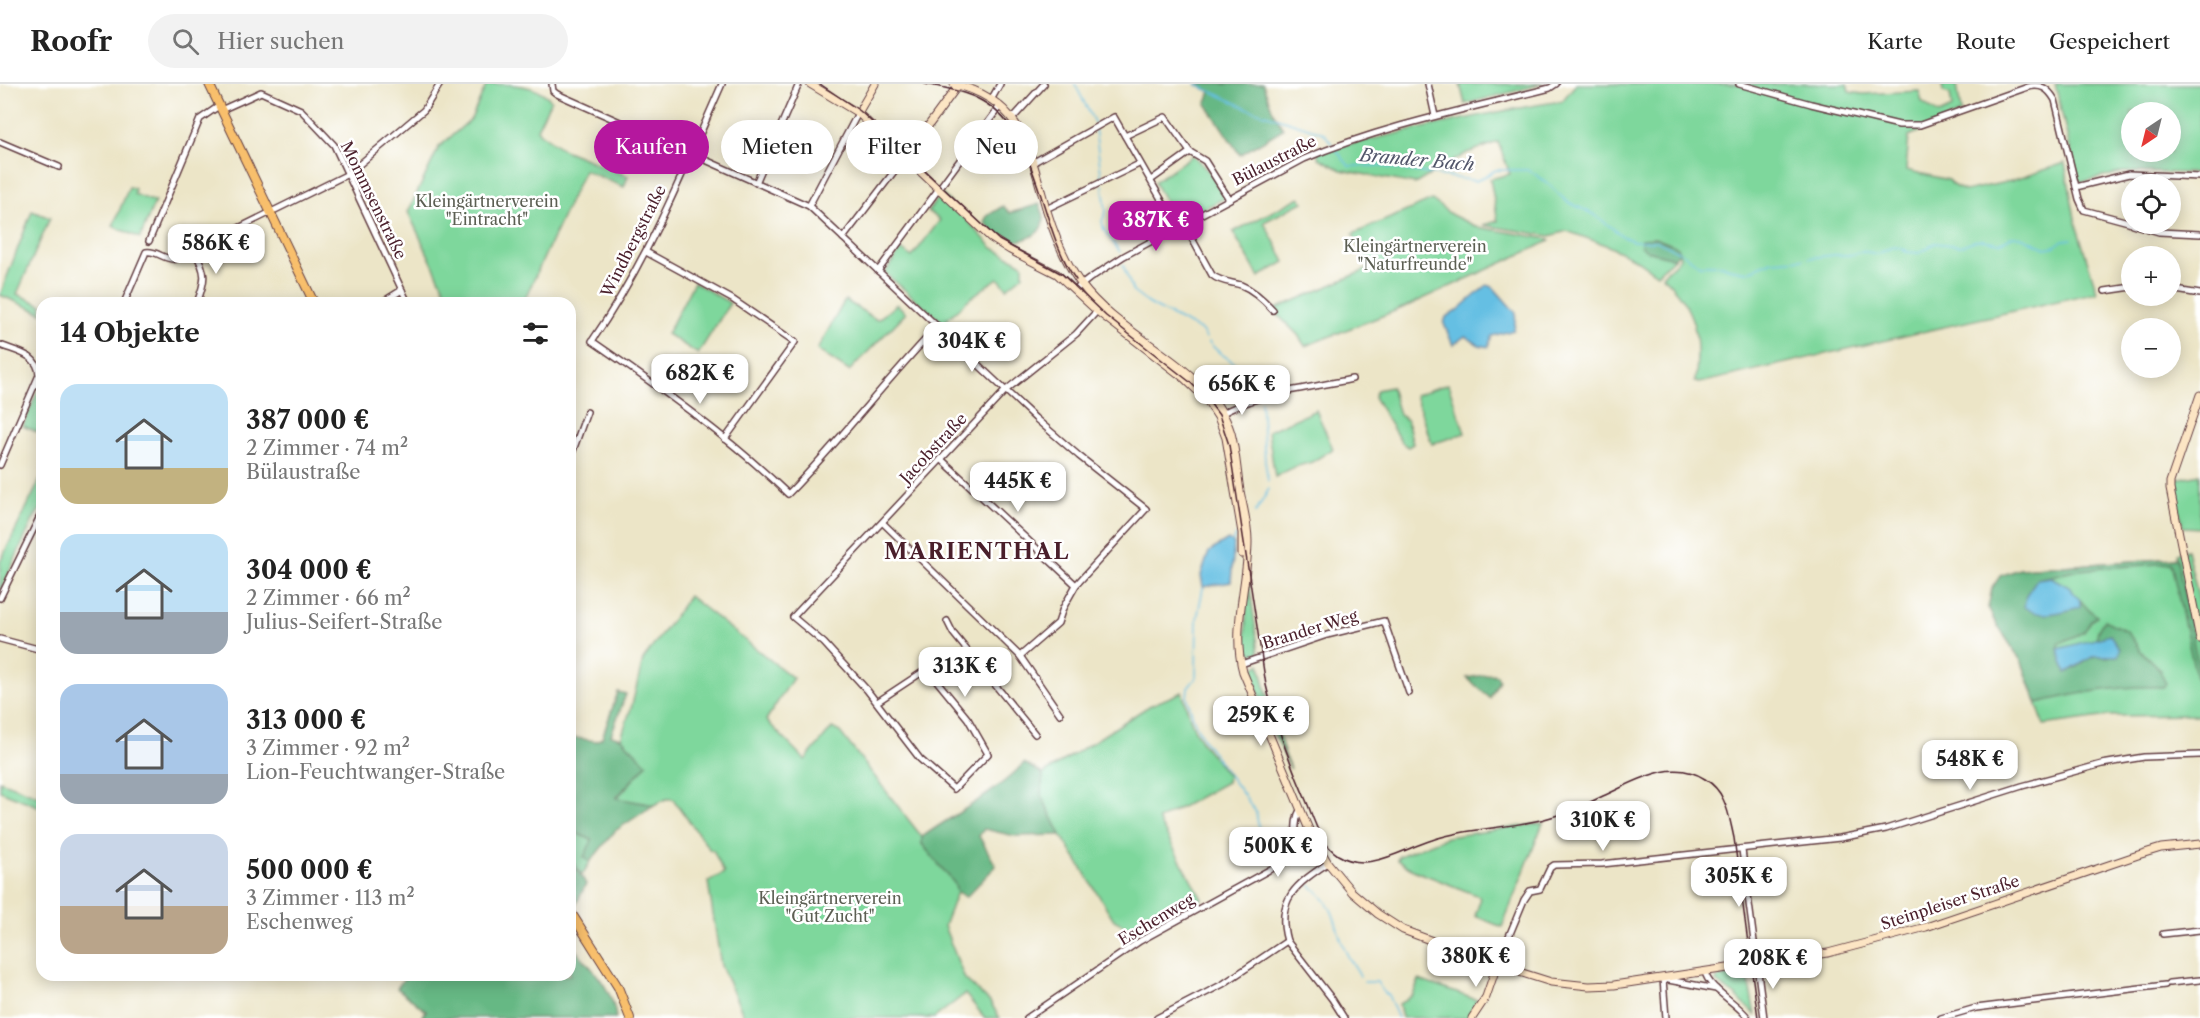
<!DOCTYPE html>
<html lang="de">
<head>
<meta charset="utf-8">
<style>
	:root { --surface:#fff; --page:#f2f2f2; --text:#222; --muted:#767676; --line:#e0e0e0; --accent:#b5179e }
	body { margin:0; font-family:"Libre Caslon Text",serif; background:var(--page); color:var(--text); height:100vh; display:flex; flex-direction:column; font-size:22px; white-space:nowrap }
	* { box-sizing:border-box; margin:0 }
	p { font-size:20px; color:var(--muted) }
	.icon { flex:none; width:33px; height:33px; fill:none; stroke:currentColor; stroke-width:2; stroke-linecap:round; stroke-linejoin:round }
	.map { position:relative; flex:1; overflow:hidden }
	.panel { position:absolute; left:36px; top:213px; width:540px; height:684px; display:flex; flex-direction:column; background:var(--surface); border-radius:18px; box-shadow:0 3px 15px #0003 }
	.panel>* { flex:none }
	.top-card { position:absolute; left:594px; top:36px; width:570px; height:54px; display:flex; gap:12px }
	.needle { width:39px; rotate:215deg }
	.tools { position:absolute; left:2121px; top:18px; display:grid; gap:12px }
	.tools a { display:grid; place-items:center; width:60px; height:60px; border-radius:50%; background:var(--surface); box-shadow:0 3px 15px #0003; font-size:30px }
	.price { position:absolute; translate:-50% -51px; padding:0 14px; border-radius:12px; background:#fff; color:#222; font-size:20px; line-height:39px; filter:drop-shadow(0 2px 3px #0008) }
	.price::after { content:''; position:absolute; left:50%; top:36px; width:18px; height:14px; margin-left:-9px; background:inherit; clip-path:polygon(0 0,100% 0,50% 100%) }
	.price.active { background:var(--accent); color:#fff }
	ul { padding:0; list-style:none }
	li { display:flex; align-items:center; gap:18px; height:150px; padding:0 24px }
	li span { display:grid; place-items:center; flex:none; width:168px; height:120px; border-radius:18px; color:#555 }
	li>.icon { margin-inline-start:auto }
	span .icon { width:72px; height:72px; fill:#fffc; stroke-width:1 }
	li b { font-size:26px }
	h2 { display:flex; justify-content:space-between; align-items:center; height:72px; padding:0 24px; font-size:26px }
	.pill { padding:0 21px; border-radius:27px; background:var(--surface); box-shadow:0 3px 15px #0003; font-size:21px; line-height:54px }
	.pill.active { background:var(--accent); color:#fff }
	header { display:flex; align-items:center; gap:36px; box-sizing:border-box; height:84px; padding:0 30px; background:var(--surface); border-bottom:2px solid var(--line) }
	header strong { font-size:28px }
	nav { display:flex; gap:33px; margin-inline-start:auto; font-size:21px }
	.search { width:420px; height:54px; background:var(--page); display:flex; align-items:center; gap:15px; box-sizing:border-box; padding:0 21px; border-radius:33px; color:var(--muted); font-size:22px }
	.map>svg:first-child { display:block }
</style>
</head>
<body>
<header>
<strong>Roofr</strong>
<div class="search"><svg class="icon" aria-label="search" viewBox="0 0 24 24"><circle cx="10" cy="10" r="6"/><path d="M15 15l6 6"/></svg>Hier suchen</div>
<nav><a>Karte</a><a>Route</a><a>Gespeichert</a></nav>
</header>
<div class="map">
<svg width="2200" height="934" viewBox="0 0 2200 934">
	<rect width="100%" height="100%" fill="#fff"/>
	<filter id="ink" filterUnits="userSpaceOnUse"><feTurbulence type="fractalNoise" baseFrequency=".0167" numOctaves="2"/><feDisplacementMap in="SourceGraphic" scale="12" xChannelSelector="R" yChannelSelector="G"/><feConvolveMatrix kernelMatrix="1 2 1 2 8 2 1 2 1" color-interpolation-filters="sRGB"/></filter>
	<filter id="wash" filterUnits="userSpaceOnUse"><feTurbulence type="fractalNoise" baseFrequency=".008" numOctaves="4" result="noise"/><feDisplacementMap in="SourceGraphic" scale="24" xChannelSelector="R" yChannelSelector="G"/><feGaussianBlur stdDeviation="1.35" result="paint"/><feColorMatrix in="noise" values="0 0 0 0 0 0 0 0 0 0 0 0 0 0 0 0 0 1.4 0 .05"/><feComposite in="paint" operator="in"/></filter>
	<g filter="url(#wash)">
		<rect width="100%" height="100%" fill="#ece5c7"/>
		<!-- green -->
		<g fill="#7ed79c" stroke="#647b64" stroke-width="1.5" fill-rule="evenodd">
			<path d="M487,0c23,0 50,0 64,16l-14,29 3,4 24,17 64,26 -4,11 -40,-17 -61,133h-72l-43,-91 31,-65 32,-28z"/>
			<path d="M1460,0h83l-78,20z"/>
			<path d="M1576,0h271l2,8 14,2 56,-3 3,11 17,12 13,-6 -2,-14 -7,-2 -1,-8h15l4,29 -52,23 -3,34 42,10 6,6 11,5 46,-10 54,-18 11,61 21,68 -398,91 -4,-1c6,-45 1,-74 -33,-106l18,-18 -2,-11 -31,4 27,7 -17,16 -22,-15 -27,-13 -41,-15 -17,5 -67,-11 15,-4 -8,-42 20,-5 -12,-32 -31,11 -52,31 -74,-14 -22,-12 -2,-7c82,-17 163,-38 245,-50z"/>
			<path d="M2055,0h145v89l-76,-1 -46,11zM2132,28h38v40h-38z"/>
			<path d="M1193,71l19,20 13,23 -48,24 -23,-40z"/>
			<path d="M129,103l6,2 -1,5 21,8 -15,36 -27,-12z"/>
			<path d="M941,109l52,55 30,16v11l-16,13 -9,-10 -29,21 -26,24 -58,-50 16,-24 11,8 28,-37 -12,-9z"/>
			<path d="M1300,113l3,5 -39,20 21,40 -26,15 -26,-45z"/>
			<path d="M1432,116l20,15 25,12 72,12 1,2 -145,66 -100,39 -7,-11 -25,-25 95,-41 -15,-35z"/>
			<path d="M32,127l18,7 -33,76 25,11v8l-42,-18z"/>
			<path d="M694,198l36,21 -32,51 -31,-20z"/>
			<path d="M845,216l32,20 20,-16 9,9 -57,58 -32,-21z"/>
			<path d="M42,297v53l-19,-8z"/>
			<path d="M1448,300l17,49 -33,11 -17,-49z"/>
			<path d="M1391,303l8,28 8,5 6,24 -5,3 -7,-5 -27,-45 3,-7z"/>
			<path d="M1316,326l17,39 -21,13 -18,5 -19,10 -7,-46z"/>
			<path d="M2200,390v54l-17,-1 -7,-31v-17z"/>
			<path d="M42,392v31l-8,11 -34,74v-30z"/>
			<path d="M2187,466l13,54v111l-91,1 -65,9 -22,-63 -28,-42 -5,-12 11,-32 20,-7 156,-11 1,-5z"/>
			<path d="M1247,498h2l10,71 -12,1 -2,-5z"/>
			<path d="M689,512l104,82 -27,42 39,40 27,-32 8,4 82,105v7l33,40 2,8 -13,34 21,53 25,23 10,16h-15l-20,-24 -31,24h-189l-24,-52 -13,-84 16,-9 -11,-23h-3l-37,-51h-7l-12,6 -38,-6 31,-35 -26,-26 11,-33 11,-45z"/>
			<path d="M1260,580l10,45 20,60 -23,-52 -14,-40 -1,-7z"/>
			<path d="M1182,608l10,32 10,19 26,33 -1,6 -69,38 44,79 -10,6 -2,-4 -38,23v5l-10,6 -28,-15 -53,-85 -20,-40 2,-21 106,-68z"/>
			<path d="M0,697l42,16v11l-42,-17z"/>
			<path d="M570,735l8,15 15,6 -9,17 6,5 -8,13 -12,-17z"/>
			<path d="M1543,739l-41,104 -27,-11 5,-15 -1,-5 -66,-26 -16,-10 2,-4 48,-19z"/>
			<path d="M1747,889l8,42 -19,-19 -20,-14 1,-4z"/>
			<path d="M1419,896l58,20 -9,18h-66l-3,-14 14,-9z"/>
		</g>
		<!-- forest -->
		<g fill="#66b884" stroke="#586c58" stroke-width="1.5">
			<path d="M1195,0h68l9,25 11,20 -43,26 -34,-51 4,-13z"/>
			<path d="M1040,120c1,5 4,10 4,14 -1,19 -27,28 -42,20 -7,-3 -12,-11 -18,-16l3,-6 16,-10 7,7z"/>
			<path d="M1655,154l23,9 1,7 -5,4 -27,-7 -6,-5v-7z"/>
			<path d="M2177,474l23,117v20l-29,-132 -92,7 -41,9 41,28 1,-7 8,9 9,7 -6,5 -7,11 -24,11 -2,6 16,20 20,-13 14,1 2,-22 -14,5 2,-10 6,-10 23,11 13,19 19,19 7,15 -3,3c-43,-2 -84,6 -126,16l-15,-41 -28,-42 -6,-12 4,-20 8,-12 20,-7z"/>
			<path d="M1490,590l7,1 2,5 -9,18 -23,-20z"/>
			<path d="M618,608l8,2 -15,41 10,3 26,26 -31,34 38,7 -39,26 -25,31 -6,-5 8,-17 -14,-6 -8,-15v-82l26,4 6,-3z"/>
			<path d="M1024,679l19,11 -2,21 20,40 -46,1 -31,-7 -5,7 17,30 -30,31 -9,-5 -2,-8 -33,-40v-7c35,-25 72,-42 102,-74z"/>
			<path d="M570,774l16,26 -13,26 -3,-4z"/>
			<path d="M570,857l3,6c19,22 40,41 43,71h-195l5,-7 -29,-23 10,-13h163z"/>
		</g>
		<!-- water -->
		<g fill="#65bfe3" stroke="#586f87" stroke-width="1.5">
			<path d="M1487,201l6,2 23,26 -2,17 -22,6 -4,11 -9,-2 -14,-9 -12,9 -9,-21 2,-7 11,-6z"/>
			<path d="M1228,456l6,4 -3,38 -28,5 -2,-12 8,-23z"/>
			<path d="M2051,493l18,10 11,13v7c-20,5 -38,13 -56,0l2,-12 11,-16z"/>
			<path d="M2110,551l10,14 -2,7h-24l-28,17 -8,-24z"/>
		</g>
		<g fill="none" stroke-linecap="round" stroke-linejoin="round">
			<!-- stream -->
			<g stroke="#65bfe3" stroke-width="1.5">
				<path d="M1075,0l20,40"/>
				<path d="M1195,0l54,25 75,24 8,11"/>
				<path d="M1095,45l7,51"/>
				<path d="M1336,66l13,16h29l98,15 20,-11h33l17,12 19,18"/>
				<path d="M1103,101l3,27 -4,9 2,9 16,22"/>
				<path d="M1566,117l29,14 29,22 9,4h23l26,12"/>
				<path d="M1683,170l16,11h23l12,5 12,2 26,-11 31,-2"/>
				<path d="M1809,174l24,-3h20l9,-4 16,3 14,-7 8,1 7,4 12,1 16,-10 25,3 14,-5 9,-1 17,3 13,-7 8,1 25,11 9,-2 8,-6 9,-1"/>
				<path d="M1123,181l10,27 16,12 53,27 4,7"/>
				<path d="M1209,258c10,12 14,13 26,21 10,8 18,21 24,32"/>
				<path d="M1261,317l4,60 3,20"/>
				<path d="M1255,429l14,-24"/>
				<path d="M1231,460l5,-8"/>
				<path d="M1203,504l-6,31 -1,59 -8,10 -1,9 7,24 9,18 53,73 5,29 5,11 9,9"/>
				<path d="M1310,801c31,25 22,41 38,71 3,7 9,12 12,20"/>
				<path d="M1364,898h13l7,11 4,2 10,23"/>
			</g>
		</g>
	</g>
	<g filter="url(#ink)">
		<g fill="none" stroke-linecap="round" stroke-linejoin="round">
			<defs>
				<g id="street">
					<path d="M552,0l1,7 4,3 252,112 226,212 44,38 67,53 -70,76 -13,23 -5,15 -38,33"/>
					<path d="M722,0c-39,88 -75,178 -130,257 68,47 136,95 196,153 53,-54 98,-114 150,-168"/>
					<path d="M1428,0l7,32"/>
					<path d="M1739,0l72,20 88,21h21l108,-38c13,-3 20,1 27,13l24,99 5,11 48,13"/>
					<path d="M991,16l9,-16"/>
					<path d="M221,26l40,-18 40,18 33,35 74,158"/>
					<path d="M1013,34l31,-34"/>
					<path d="M1125,52l40,-19 25,35 15,9 24,38"/>
					<path d="M0,58l59,25"/>
					<path d="M1034,78l80,-45 63,110"/>
					<path d="M1151,96l39,-28"/>
					<path d="M756,99l43,-99"/>
					<path d="M2076,103l53,-13 71,3"/>
					<path d="M809,122l49,-93"/>
					<path d="M1046,125l91,-44"/>
					<path d="M1184,140l28,51c8,7 19,7 29,10 13,5 23,15 32,25"/>
					<path d="M2132,140l27,8 41,2"/>
					<path d="M843,154l63,-82"/>
					<path d="M149,157l51,-122 19,-13"/>
					<path d="M194,166c13,23 12,29 3,53"/>
					<path d="M646,168l86,47 63,43 -70,97"/>
					<path d="M878,187l122,-165"/>
					<path d="M2170,205l30,5"/>
					<path d="M1075,206l14,-11 35,-23 180,-97c79,-33 163,-50 246,-71l6,-4"/>
					<path d="M2105,207l27,-4"/>
					<path d="M124,219l22,-51c11,-2 19,9 30,7l172,-85 76,-64 16,-26"/>
					<path d="M381,219l21,-13"/>
					<path d="M0,261c17,7 38,9 39,30l-39,90"/>
					<path d="M1219,331c40,-23 88,-26 133,-36"/>
					<path d="M570,375l17,-47"/>
					<path d="M941,375l135,126"/>
					<path d="M883,439l137,133 40,58"/>
					<path d="M0,514l42,-86"/>
					<path d="M947,537l6,12 82,101"/>
					<path d="M0,555l42,11"/>
					<path d="M1241,580l86,-29 57,-14 25,72"/>
					<path d="M877,618l50,-33 41,50 20,35 -34,35 -34,-30 -53,-69 -43,-47 -31,-26 213,-227 70,-56 22,-24"/>
					<path d="M1742,766l22,168"/>
					<path d="M1328,779c-31,21 -53,36 -41,78l45,58 12,19"/>
					<path d="M2163,850l37,-4"/>
					<path d="M1497,881l27,-65 6,-9 10,-2 10,-21 4,-3 48,-1 238,-26 46,-9 136,-43 80,-22 42,-7 56,-2"/>
					<path d="M1705,888c4,18 31,29 43,46"/>
					<path d="M2169,899l31,-3"/>
					<path d="M1027,934l113,-77 149,-82c12,-15 2,-34 11,-49"/>
					<path d="M1157,934l66,-34 64,-43"/>
					<path d="M1666,934l-3,-39 53,10"/>
					<path d="M1941,934l35,-10 189,-23"/>
				</g>
				<g id="secondary">
					<path d="M810,0l48,29 133,125 19,12 47,24 40,37 87,67 23,22 11,17 8,21 16,95v21"/>
					<path d="M954,0c71,17 75,68 93,127 8,26 18,51 34,73 41,56 129,81 150,149 5,19 6,39 9,58 3,16 8,33 8,50 0,43 -17,88 -5,131l67,160 18,31 24,29 26,22 25,16 94,35 54,17 38,4 25,-1 214,-32 98,-26 212,-72 23,-7 39,-4"/>
					<path d="M858,29l17,-29"/>
					<path d="M906,72l53,-72"/>
					<path d="M2200,311l-30,87v7l30,150"/>
					<path d="M1472,934l14,-21 11,-32"/>
				</g>
				<g id="primary">
					<path d="M209,0l105,219"/>
					<path d="M570,827l48,76 12,31"/>
				</g>
			</defs>
			<!-- street casing -->
			<use href="#street" stroke="#623d42" stroke-width="8"/>
			<!-- secondary casing -->
			<use href="#secondary" stroke="#623d42" stroke-width="9"/>
			<!-- primary casing -->
			<use href="#primary" stroke="#623d42" stroke-width="10"/>
			<!-- street -->
			<use href="#street" stroke="#fff" stroke-width="5"/>
			<!-- secondary -->
			<use href="#secondary" stroke="#fce5c4" stroke-width="7"/>
			<!-- primary -->
			<use href="#primary" stroke="#f8bf6c" stroke-width="8"/>
			<!-- tram -->
			<g stroke="#4a1f2b" stroke-width="1.5">
				<path d="M820,0l40,27 139,129 63,34 44,42 84,66 17,17 12,16 10,30 37,240c10,42 25,81 42,120 7,18 13,39 30,50 31,19 64,-6 94,-15 38,-13 78,-11 116,-22 19,-5 37,-13 55,-22 32,-14 68,-39 102,-17 8,5 14,11 18,20 6,12 8,26 11,39l24,180"/>
				<path d="M925,0c19,4 40,7 57,17 59,33 56,126 94,179"/>
			</g>
		</g>
	</g>
	<g text-anchor="middle" dominant-baseline="central" stroke-width="5" stroke-linejoin="round" paint-order="stroke">
		<!-- street labels -->
		<g font-size="16" fill="#4a1f2b" stroke="#fff">
			<text transform="translate(1274 76) rotate(-27)">Bülaustraße</text>
			<text transform="translate(374 116) rotate(64)">Mommsenstraße</text>
			<text transform="translate(633 157) rotate(-63)">Windbergstraße</text>
			<text transform="translate(933 364) rotate(-47)">Jacobstraße</text>
			<text transform="translate(1310 545) rotate(-17)">Brander Weg</text>
			<text transform="translate(1950 818) rotate(-18)">Steinpleiser Straße</text>
			<text transform="translate(1156 835) rotate(-31)">Eschenweg</text>
		</g>
		<!-- park labels -->
		<g font-size="16" fill="#5c5f53" stroke="#fff">
			<text x="487" y="117">Kleingärtnerverein<tspan x="487" dy="18">"Eintracht"</tspan></text>
			<text x="1415" y="162">Kleingärtnerverein<tspan x="1415" dy="18">"Naturfreunde"</tspan></text>
			<text x="830" y="814">Kleingärtnerverein<tspan x="830" dy="18">"Gut Zucht"</tspan></text>
		</g>
		<!-- water labels -->
		<g font-size="18" font-style="italic" fill="#53576b" stroke="#fff">
			<text transform="translate(1417 76) rotate(5)">Brander Bach</text>
		</g>
		<!-- district labels -->
		<g font-size="22" font-weight="bold" letter-spacing="1.5" fill="#4a1f2b" stroke="#fff">
			<text x="977" y="467">MARIENTHAL</text>
		</g>
	</g>
</svg>
<div class="tools">
<a><svg class="needle" viewBox="-14 -14 28 28"><path d="M0-13l5 13h-10z" fill="#e53935"/><path d="M0 13l5-13h-10z" fill="#767676"/></svg></a>
<a><svg class="icon" aria-label="locate" viewBox="0 0 24 24"><circle cx="12" cy="12" r="6"/><path d="M12 2v4M12 18v4M2 12h4M18 12h4"/></svg></a>
<a>+</a>
<a>−</a>
</div>
<b class="price active" style="left:1156px;top:168px">387K €</b>
<b class="price" style="left:216px;top:191px">586K €</b>
<b class="price" style="left:972px;top:289px">304K €</b>
<b class="price" style="left:700px;top:321px">682K €</b>
<b class="price" style="left:1242px;top:332px">656K €</b>
<b class="price" style="left:1018px;top:429px">445K €</b>
<b class="price" style="left:965px;top:614px">313K €</b>
<b class="price" style="left:1261px;top:663px">259K €</b>
<b class="price" style="left:1970px;top:707px">548K €</b>
<b class="price" style="left:1603px;top:768px">310K €</b>
<b class="price" style="left:1278px;top:794px">500K €</b>
<b class="price" style="left:1739px;top:824px">305K €</b>
<b class="price" style="left:1476px;top:904px">380K €</b>
<b class="price" style="left:1773px;top:906px">208K €</b>
<div class="top-card">
<a class="pill active">Kaufen</a>
<a class="pill">Mieten</a>
<a class="pill">Filter</a>
<a class="pill">Neu</a>
</div>
<section class="panel">
<h2>14 Objekte<svg class="icon" aria-label="filters" viewBox="0 0 24 24"><path d="M4 7h16M4 17h16"/><circle cx="9" cy="7" r="2"/><circle cx="15" cy="17" r="2"/></svg></h2>
<ul>
<li><span style="background:linear-gradient(#bfe0f5 70%,#c2b280 0)"><svg class="icon" aria-label="home" viewBox="0 0 24 24"><path d="M3 11l9-7 9 7M6 9v11h12V9"/></svg></span><div><b>387 000 €</b><p>2 Zimmer · 74 m²</p><p>Bülaustraße</p></div></li>
<li><span style="background:linear-gradient(#bfe0f5 65%,#9aa5b1 0)"><svg class="icon" aria-label="home" viewBox="0 0 24 24"><path d="M3 11l9-7 9 7M6 9v11h12V9"/></svg></span><div><b>304 000 €</b><p>2 Zimmer · 66 m²</p><p>Julius-Seifert-Straße</p></div></li>
<li><span style="background:linear-gradient(#a9c7e8 75%,#9aa5b1 0)"><svg class="icon" aria-label="home" viewBox="0 0 24 24"><path d="M3 11l9-7 9 7M6 9v11h12V9"/></svg></span><div><b>313 000 €</b><p>3 Zimmer · 92 m²</p><p>Lion-Feuchtwanger-Straße</p></div></li>
<li><span style="background:linear-gradient(#c9d6e8 60%,#b9a48a 0)"><svg class="icon" aria-label="home" viewBox="0 0 24 24"><path d="M3 11l9-7 9 7M6 9v11h12V9"/></svg></span><div><b>500 000 €</b><p>3 Zimmer · 113 m²</p><p>Eschenweg</p></div></li>
</ul>
</section>
</div>
</body>
</html>
